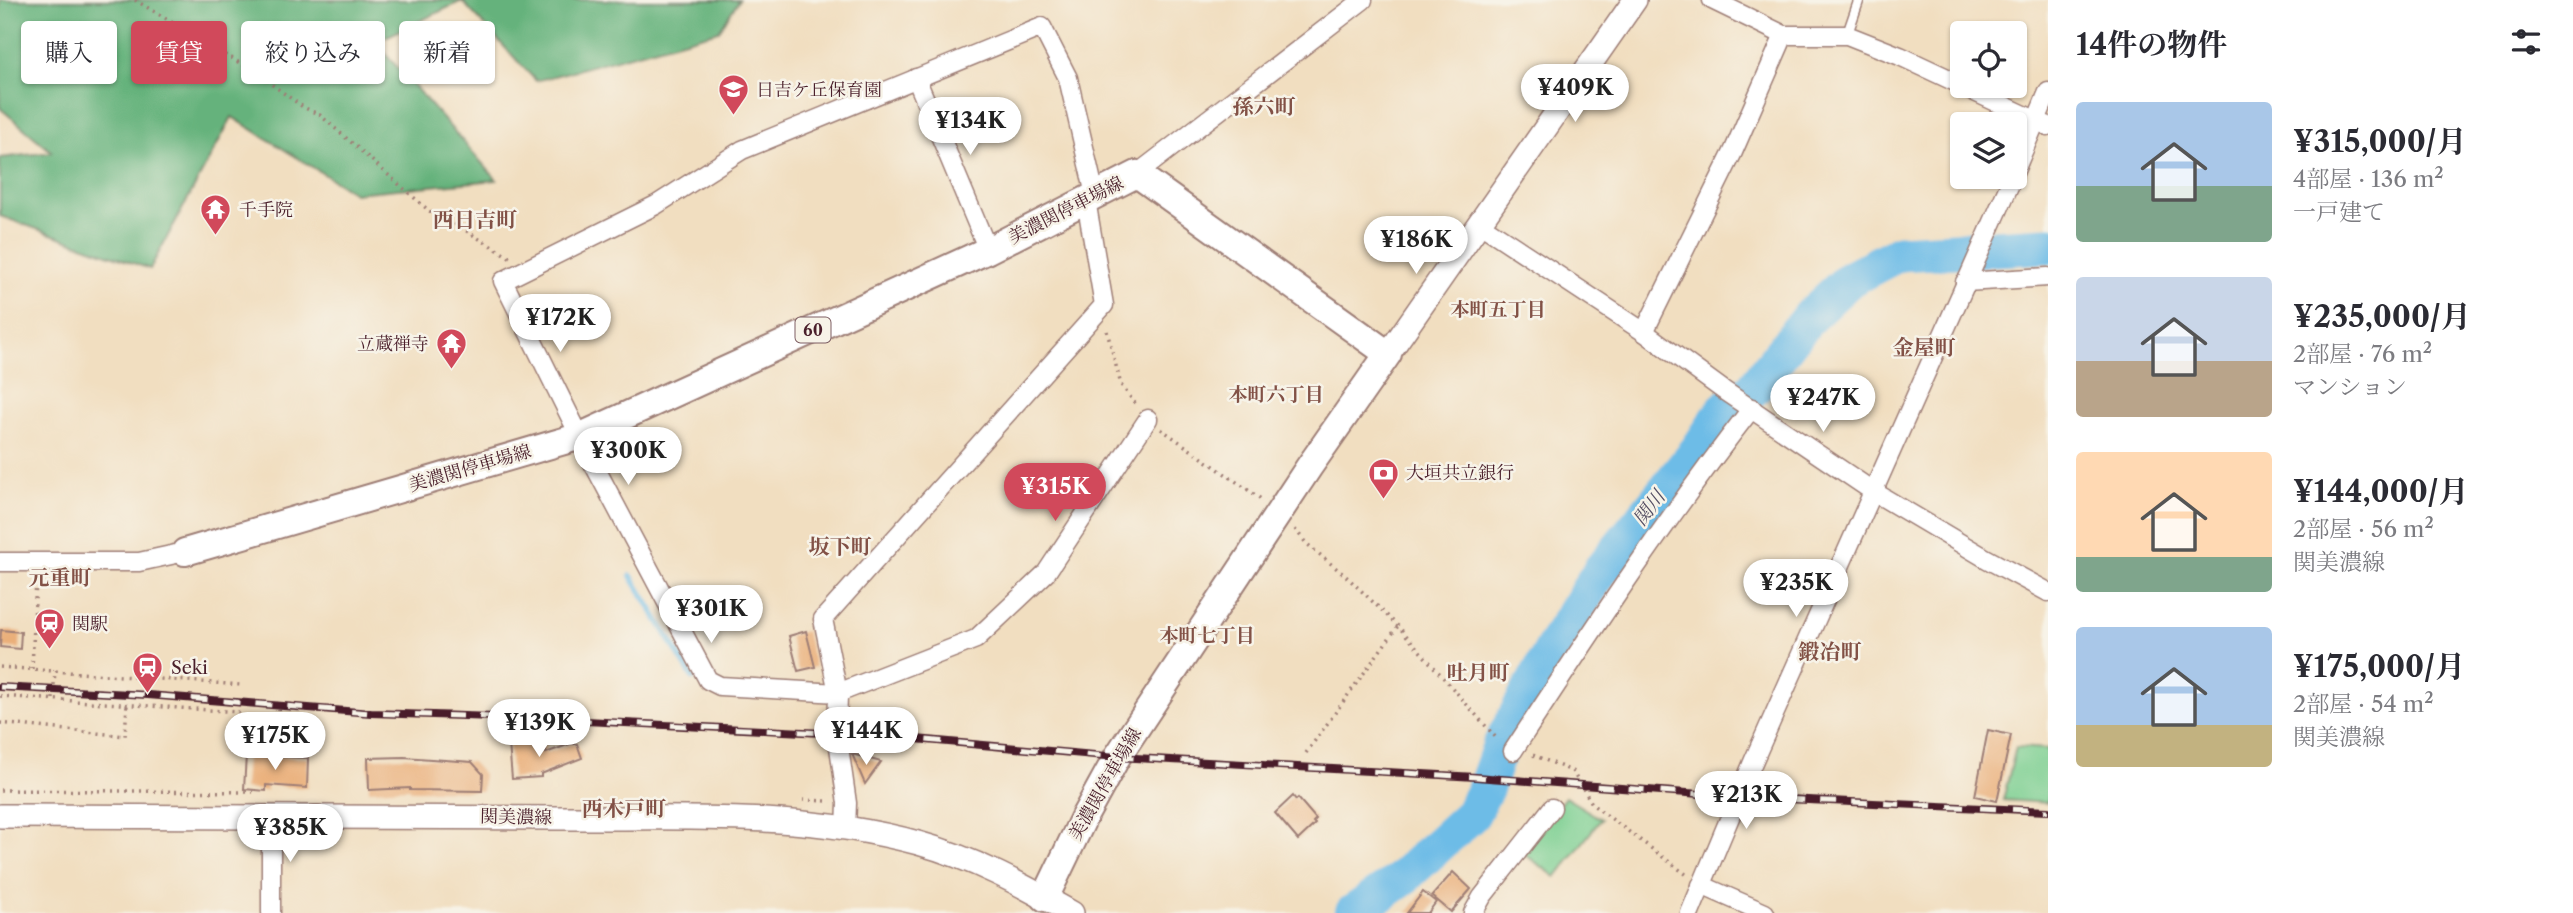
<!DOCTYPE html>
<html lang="ja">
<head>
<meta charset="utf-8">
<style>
	:root { --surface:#fff; --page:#f2f2f3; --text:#2b2b33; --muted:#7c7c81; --accent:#d1495b }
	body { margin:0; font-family:"Libre Caslon Text","Noto Serif JP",serif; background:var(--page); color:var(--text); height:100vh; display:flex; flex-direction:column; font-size:26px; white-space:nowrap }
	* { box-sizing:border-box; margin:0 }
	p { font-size:23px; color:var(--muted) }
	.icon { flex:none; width:38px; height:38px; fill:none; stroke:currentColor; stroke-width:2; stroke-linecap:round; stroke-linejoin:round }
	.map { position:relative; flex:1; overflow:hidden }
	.drawer { display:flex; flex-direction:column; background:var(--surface); width:525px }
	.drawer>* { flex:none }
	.top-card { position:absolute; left:21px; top:21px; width:665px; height:63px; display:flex; gap:14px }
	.tools { position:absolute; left:1950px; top:21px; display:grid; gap:14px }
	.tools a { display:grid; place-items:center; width:77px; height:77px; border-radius:7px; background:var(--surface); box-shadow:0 2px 5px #0004; font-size:35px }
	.price { position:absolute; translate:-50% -60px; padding:0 16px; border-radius:24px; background:#fff; color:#222; font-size:23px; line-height:46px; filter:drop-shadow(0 2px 4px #0008) }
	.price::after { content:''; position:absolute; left:50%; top:42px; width:21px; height:16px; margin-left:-10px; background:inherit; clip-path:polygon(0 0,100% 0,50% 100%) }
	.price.on { background:var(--accent); color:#fff }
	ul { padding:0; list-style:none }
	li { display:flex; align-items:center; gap:21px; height:175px; padding:0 28px }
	li span { display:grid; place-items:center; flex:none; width:196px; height:140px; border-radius:7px; color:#555 }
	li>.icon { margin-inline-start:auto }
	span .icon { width:84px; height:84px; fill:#fffc; stroke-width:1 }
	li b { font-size:30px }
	h2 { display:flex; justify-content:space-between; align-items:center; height:84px; padding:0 28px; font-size:30px }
	.chip { padding:0 24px; border-radius:7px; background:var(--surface); box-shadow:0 2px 5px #0004; font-size:24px; line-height:63px }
	.chip.on { background:var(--accent); color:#fff }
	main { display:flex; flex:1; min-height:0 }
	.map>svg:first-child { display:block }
</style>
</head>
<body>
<main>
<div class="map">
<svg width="2048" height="913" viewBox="0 0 2048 913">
	<rect width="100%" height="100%" fill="#f7f3e8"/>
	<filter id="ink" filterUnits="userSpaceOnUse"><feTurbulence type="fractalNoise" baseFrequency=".0143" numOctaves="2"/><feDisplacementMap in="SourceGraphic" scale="14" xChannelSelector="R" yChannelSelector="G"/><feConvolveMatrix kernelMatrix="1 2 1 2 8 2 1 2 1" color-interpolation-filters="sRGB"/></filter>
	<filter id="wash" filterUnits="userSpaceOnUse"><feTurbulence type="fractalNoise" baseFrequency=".00686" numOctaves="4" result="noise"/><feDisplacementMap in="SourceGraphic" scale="28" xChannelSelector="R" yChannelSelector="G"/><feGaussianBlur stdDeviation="1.57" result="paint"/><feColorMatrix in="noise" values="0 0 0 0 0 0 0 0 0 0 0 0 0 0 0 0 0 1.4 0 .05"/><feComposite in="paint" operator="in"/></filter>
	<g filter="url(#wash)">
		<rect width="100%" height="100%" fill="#f1dec0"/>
		<!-- green -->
		<g fill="#7ccf91" stroke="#63775e" stroke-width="2">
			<path d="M2016,747l32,2v54l-45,-3z"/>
			<path d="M1565,797l36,22 -45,58 -33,-24z"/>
		</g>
		<!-- forest -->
		<path fill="#65b27b" stroke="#586853" stroke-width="2" d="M0,0h739l-20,31 -183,50 -74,-80 -87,41 122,138 -143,13 -122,-76 -82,152 -150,-53v-58l52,-6 -52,-44z"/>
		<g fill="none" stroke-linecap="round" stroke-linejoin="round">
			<!-- stream -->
			<path stroke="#6dbce7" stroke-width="6" d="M631,576l62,102"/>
			<!-- river -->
			<path stroke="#6dbce7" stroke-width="37" d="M1353,913l46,-32 73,-67 14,-27 14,-40 14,-27 43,-79 44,-71 97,-120 26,-40 29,-21 56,-72 41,-38 49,-26 149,-8"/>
		</g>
		<g id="blocks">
			<!-- building -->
			<g fill="#eaaf79">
				<path d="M1,630l20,2 -1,17 -20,-2z"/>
				<path d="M806,631l9,36 -17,4 -9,-35z"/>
				<path d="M1988,730l23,5 -14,66 -22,-5z"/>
				<path d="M545,741l1,12 24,-9h7l5,14 -41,16v3l-29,2 -3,-35z"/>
				<path d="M852,754l29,8 -16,22z"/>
				<path d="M246,755l62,3 -1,30 -41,-3v6l-22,-2z"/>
				<path d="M404,757l68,5 11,12 -1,17 -72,-1v-2l-41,2 -1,-32z"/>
				<path d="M1293,796l3,4 2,-2 18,21 -3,3 2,2 -17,16 -23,-27z"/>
				<path d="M1453,872l18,17 -20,23 -19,-16z"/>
				<path d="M1423,892l13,10 -8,11h-21z"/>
			</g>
		</g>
	</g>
	<g filter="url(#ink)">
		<use href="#blocks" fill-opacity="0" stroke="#9e7e76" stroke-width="2"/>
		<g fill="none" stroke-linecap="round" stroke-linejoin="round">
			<defs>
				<path id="lane" d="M1847,35l12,-35"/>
				<g id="street">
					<path d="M1712,0l72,35h63l53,21 62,29"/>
					<path d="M916,78l72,172"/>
					<path d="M1962,86l86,40"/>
					<path d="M2014,173l34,-81"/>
					<path d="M1137,174l226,-174"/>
					<path d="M1095,195l-27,-117 -26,-51 -300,123 -86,55 -153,76 91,184 114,215 12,6 118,7 138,-54 70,-66 102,-154"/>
					<path d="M1480,224l164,108 82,60 148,100 113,67 61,33"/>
					<path d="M1965,282l83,-5"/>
					<path d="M1644,332l89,-180 51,-117"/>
					<path d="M0,562h139l46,-10"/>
					<path d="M1513,751c77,-117 153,-233 239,-343"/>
					<path d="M846,829l1,-26 -10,-70 1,-40 -15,-74 281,-314 -18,-105"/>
					<path d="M1701,885l64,28"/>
					<path d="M271,913v-98"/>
					<path d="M1473,913l9,-16 70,-89"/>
					<path d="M1690,913l63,-151 260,-585"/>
				</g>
				<g id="secondary">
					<path d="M1388,354l247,-354"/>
					<path d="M0,816c186,-1 372,0 559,2 118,1 243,-7 359,25 55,15 104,42 154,70"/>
				</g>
				<path id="primary" d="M185,552l396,-116 407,-186 149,-76 251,180 -79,113 -192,290 -33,60 -39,81"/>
			</defs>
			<!-- lane casing -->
			<use href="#lane" stroke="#9e7e76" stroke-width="12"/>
			<!-- street casing -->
			<use href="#street" stroke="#9e7e76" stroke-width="21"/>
			<!-- secondary casing -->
			<use href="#secondary" stroke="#9e7e76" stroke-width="26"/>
			<!-- primary casing -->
			<use href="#primary" stroke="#9e7e76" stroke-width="30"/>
			<!-- path -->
			<g stroke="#9e7e76" stroke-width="3.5" stroke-dasharray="2 5" stroke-linecap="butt">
				<path d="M135,0l118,71 50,36 17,8 115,101 15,5 61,37"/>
				<path d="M1107,331l14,54 17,22"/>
				<path d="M1161,429l100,70"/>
				<path d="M1295,529l11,14 42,35 50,48 100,114"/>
				<path d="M0,667l241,18"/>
				<path d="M32,669l4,-90"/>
				<path d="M0,696l239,16"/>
				<path d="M53,699l2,-29"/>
				<path d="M0,723l125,13 2,-32"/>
				<path d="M1306,753l92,-127"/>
				<path d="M1533,755l39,16 21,34 94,70"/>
				<path d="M0,790l253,2"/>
				<path d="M803,800l24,1"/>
			</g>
			<!-- lane -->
			<use href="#lane" stroke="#fff" stroke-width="9"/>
			<!-- street -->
			<use href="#street" stroke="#fff" stroke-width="18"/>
			<!-- secondary -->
			<use href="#secondary" stroke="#fff" stroke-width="23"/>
			<!-- primary -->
			<use href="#primary" stroke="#fff" stroke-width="26"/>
			<defs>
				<path id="rail" d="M0,687l148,8 223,18 156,5 355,18 235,21 359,20 264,20 308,14"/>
			</defs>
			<!-- rail casing -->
			<use href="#rail" stroke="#4a1f2b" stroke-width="8"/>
			<!-- rail -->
			<use href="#rail" stroke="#f7f3e8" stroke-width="5" stroke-dasharray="16" stroke-linecap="butt"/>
		</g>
	</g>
	<!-- icons -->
	<defs>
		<symbol id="school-pin" viewBox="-11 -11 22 30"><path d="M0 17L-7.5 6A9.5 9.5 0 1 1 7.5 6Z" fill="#d1495b" stroke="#f7f3e8"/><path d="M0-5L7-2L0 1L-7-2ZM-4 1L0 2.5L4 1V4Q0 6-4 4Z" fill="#fff"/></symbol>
		<symbol id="temple-pin" viewBox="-11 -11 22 30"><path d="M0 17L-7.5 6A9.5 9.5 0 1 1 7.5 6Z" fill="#d1495b" stroke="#f7f3e8"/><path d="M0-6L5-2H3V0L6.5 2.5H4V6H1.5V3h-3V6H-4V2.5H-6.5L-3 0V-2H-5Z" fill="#fff"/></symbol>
		<symbol id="bank-pin" viewBox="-11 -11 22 30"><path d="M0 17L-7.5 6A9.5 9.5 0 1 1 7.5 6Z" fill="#d1495b" stroke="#f7f3e8"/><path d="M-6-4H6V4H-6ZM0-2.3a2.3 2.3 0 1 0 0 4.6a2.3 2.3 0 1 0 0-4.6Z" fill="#fff"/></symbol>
		<symbol id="station-pin" viewBox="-11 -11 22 30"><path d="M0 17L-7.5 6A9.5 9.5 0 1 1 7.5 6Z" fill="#d1495b" stroke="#f7f3e8"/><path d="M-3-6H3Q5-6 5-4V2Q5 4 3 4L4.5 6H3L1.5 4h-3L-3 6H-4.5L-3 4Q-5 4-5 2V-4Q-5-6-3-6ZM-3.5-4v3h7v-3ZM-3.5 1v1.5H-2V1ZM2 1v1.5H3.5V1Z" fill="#fff"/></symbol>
	</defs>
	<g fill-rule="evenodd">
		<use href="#school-pin" x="716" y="72" width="35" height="47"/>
		<use href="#temple-pin" x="198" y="192" width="35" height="47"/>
		<use href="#temple-pin" x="434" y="326" width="35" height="47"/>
		<use href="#bank-pin" x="1366" y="456" width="35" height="47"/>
		<use href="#station-pin" x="32" y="606" width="35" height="47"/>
		<use href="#station-pin" x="130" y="650" width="35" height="47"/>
	</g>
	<g text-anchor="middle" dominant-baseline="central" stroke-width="5" stroke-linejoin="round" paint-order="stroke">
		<!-- shield labels -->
		<rect fill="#f7f3e8" stroke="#7e5f64" stroke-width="2" x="795.5" y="317.5" width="35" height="25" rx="5"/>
		<g font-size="16" font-weight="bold" fill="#4a1f2b">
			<text x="813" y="330">60</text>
		</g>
		<!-- poi labels -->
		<g font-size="18" fill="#4a1f2b" stroke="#f7f3e8" text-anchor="start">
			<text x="756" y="90">日吉ケ丘保育園</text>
			<text x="239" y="210">千手院</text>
			<text x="429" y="344" text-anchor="end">立蔵禅寺</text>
			<text x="1406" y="473">大垣共立銀行</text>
			<text x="72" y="624">関駅</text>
			<text x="171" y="668">Seki</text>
		</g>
		<!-- street labels -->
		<g font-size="18" fill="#4a1f2b" stroke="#f7f3e8">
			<text transform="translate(1066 210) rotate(-27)">美濃関停車場線</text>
			<text transform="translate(470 468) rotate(-16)">美濃関停車場線</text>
			<text transform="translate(1105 784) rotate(-60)">美濃関停車場線</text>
			<text transform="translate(516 817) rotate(1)">関美濃線</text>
		</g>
		<!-- neighbourhood labels -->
		<g font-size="19" font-weight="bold" fill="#825146" stroke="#f7f3e8">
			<text x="1498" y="309">本町五丁目</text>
			<text x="1276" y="394">本町六丁目</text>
			<text x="1207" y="635">本町七丁目</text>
		</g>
		<!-- water labels -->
		<g font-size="19" font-style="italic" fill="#544e63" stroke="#f7f3e8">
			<text transform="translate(1649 508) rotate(-53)">関川</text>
		</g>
		<!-- quarter labels -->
		<g font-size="21" font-weight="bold" fill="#825146" stroke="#f7f3e8">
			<text x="1264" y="106">孫六町</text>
			<text x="475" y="219">西日吉町</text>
			<text x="1924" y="347">金屋町</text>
			<text x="840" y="546">坂下町</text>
			<text x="60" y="577">元重町</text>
			<text x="1830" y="651">鍛冶町</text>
			<text x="1478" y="672">吐月町</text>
			<text x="624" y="808">西木戸町</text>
		</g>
	</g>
</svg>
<div class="tools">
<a><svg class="icon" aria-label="locate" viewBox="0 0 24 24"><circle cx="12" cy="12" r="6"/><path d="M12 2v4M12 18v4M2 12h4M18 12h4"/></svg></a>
<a><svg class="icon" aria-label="layers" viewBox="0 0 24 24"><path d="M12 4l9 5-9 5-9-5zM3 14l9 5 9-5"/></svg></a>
</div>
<b class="price" style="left:1575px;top:124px">¥409K</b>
<b class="price" style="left:970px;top:157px">¥134K</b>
<b class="price" style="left:1416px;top:276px">¥186K</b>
<b class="price" style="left:560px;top:354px">¥172K</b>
<b class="price" style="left:1823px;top:434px">¥247K</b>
<b class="price" style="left:628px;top:487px">¥300K</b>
<b class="price on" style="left:1055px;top:523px">¥315K</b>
<b class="price" style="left:1796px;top:619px">¥235K</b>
<b class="price" style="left:711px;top:645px">¥301K</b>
<b class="price" style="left:539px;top:759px">¥139K</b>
<b class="price" style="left:866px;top:767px">¥144K</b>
<b class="price" style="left:275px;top:772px">¥175K</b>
<b class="price" style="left:1746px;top:831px">¥213K</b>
<b class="price" style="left:290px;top:864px">¥385K</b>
<div class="top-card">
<a class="chip">購入</a>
<a class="chip on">賃貸</a>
<a class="chip">絞り込み</a>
<a class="chip">新着</a>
</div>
</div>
<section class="drawer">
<h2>14件の物件<svg class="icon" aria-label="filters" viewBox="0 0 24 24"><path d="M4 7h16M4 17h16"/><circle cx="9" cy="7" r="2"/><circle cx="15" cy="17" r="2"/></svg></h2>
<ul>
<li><span style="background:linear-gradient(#a9c7e8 60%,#7fa58c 0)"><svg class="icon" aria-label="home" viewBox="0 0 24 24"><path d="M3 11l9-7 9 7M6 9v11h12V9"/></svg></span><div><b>¥315,000/月</b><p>4部屋 · 136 m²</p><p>一戸建て</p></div></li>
<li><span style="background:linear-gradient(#c9d6e8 60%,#b9a48a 0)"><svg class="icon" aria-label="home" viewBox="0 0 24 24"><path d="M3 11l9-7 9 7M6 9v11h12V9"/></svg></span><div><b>¥235,000/月</b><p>2部屋 · 76 m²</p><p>マンション</p></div></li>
<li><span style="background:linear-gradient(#ffd9b3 75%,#7fa58c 0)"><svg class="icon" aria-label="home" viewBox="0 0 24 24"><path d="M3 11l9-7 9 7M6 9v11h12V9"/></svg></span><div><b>¥144,000/月</b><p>2部屋 · 56 m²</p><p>関美濃線</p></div></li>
<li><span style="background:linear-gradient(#a9c7e8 70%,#c2b280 0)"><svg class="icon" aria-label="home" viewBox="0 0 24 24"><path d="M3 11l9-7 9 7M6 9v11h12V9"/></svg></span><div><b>¥175,000/月</b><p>2部屋 · 54 m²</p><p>関美濃線</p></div></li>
</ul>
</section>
</main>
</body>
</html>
